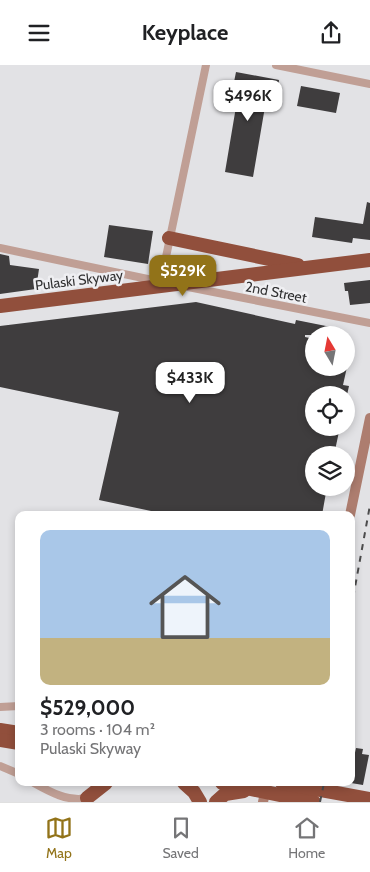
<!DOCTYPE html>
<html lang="en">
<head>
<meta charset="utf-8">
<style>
	:root { --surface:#fff; --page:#f6f6f6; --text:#202124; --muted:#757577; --line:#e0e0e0; --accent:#927319 }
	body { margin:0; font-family:Cabin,sans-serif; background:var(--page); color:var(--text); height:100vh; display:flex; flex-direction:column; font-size:19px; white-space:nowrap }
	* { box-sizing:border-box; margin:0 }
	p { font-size:16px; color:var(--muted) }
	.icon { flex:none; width:28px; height:28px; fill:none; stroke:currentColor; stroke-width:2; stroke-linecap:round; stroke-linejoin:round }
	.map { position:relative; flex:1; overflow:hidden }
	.panel { position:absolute; left:15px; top:446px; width:340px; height:275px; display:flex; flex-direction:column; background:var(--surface); border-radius:10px; box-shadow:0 2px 8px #0003 }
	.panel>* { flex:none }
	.needle { width:32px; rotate:350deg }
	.fabs { position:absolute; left:305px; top:261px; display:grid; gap:10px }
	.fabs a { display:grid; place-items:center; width:50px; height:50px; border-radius:50%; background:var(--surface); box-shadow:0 2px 8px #0003; font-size:25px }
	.price { position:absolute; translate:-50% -42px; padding:0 11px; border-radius:10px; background:#fff; color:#222; font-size:16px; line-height:32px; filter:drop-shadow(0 1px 2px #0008) }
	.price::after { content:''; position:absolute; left:50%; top:30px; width:15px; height:11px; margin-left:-8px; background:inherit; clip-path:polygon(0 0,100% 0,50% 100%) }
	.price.current { background:var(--accent); color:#fff }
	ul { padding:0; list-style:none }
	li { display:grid; align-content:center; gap:10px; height:265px; padding:0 25px }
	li+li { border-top:1px solid var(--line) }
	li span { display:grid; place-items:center; height:155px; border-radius:10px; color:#555 }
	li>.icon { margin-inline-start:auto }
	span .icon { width:90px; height:90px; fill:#fffc; stroke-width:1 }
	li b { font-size:21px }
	header { display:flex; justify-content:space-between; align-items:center; height:65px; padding:0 25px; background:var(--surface); font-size:22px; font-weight:800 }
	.tabs { display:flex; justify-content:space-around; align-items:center; height:70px; border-top:1px solid var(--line); background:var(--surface); font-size:14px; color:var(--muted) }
	.tabs a { display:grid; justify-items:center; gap:2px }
	.tabs .current { color:var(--accent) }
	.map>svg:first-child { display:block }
</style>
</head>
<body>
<header><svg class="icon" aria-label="menu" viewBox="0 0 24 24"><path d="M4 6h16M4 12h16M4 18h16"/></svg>Keyplace<svg class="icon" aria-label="share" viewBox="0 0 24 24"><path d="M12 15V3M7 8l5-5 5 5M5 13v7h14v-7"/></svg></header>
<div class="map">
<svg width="370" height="737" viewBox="0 0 370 737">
	<rect width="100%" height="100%" fill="#e2e2e5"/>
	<!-- building -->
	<g fill="#3f3d3e">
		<path d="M236,7l43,8 -2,17 -10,-2 -14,82 -28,-5 14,-83 -6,-2z"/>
		<path d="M301,21l39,7 -4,20 -39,-7z"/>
		<path d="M367,137l3,1v37l-17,-2 -1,5 -40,-6 3,-20 48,7z"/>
		<path d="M109,160l44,6 -5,33 -44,-7z"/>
		<path d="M0,189l9,2 1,9 29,4 -3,20 -36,5z"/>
		<path d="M370,215v23l-20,2 -2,-14h-3l-1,-8z"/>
		<path d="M196,237l99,22 1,-4 45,9 -1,6h-35v2l9,2v28h33l-4,18 6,1 -2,9h-33v32h26l-6,28h-20v32h13l-5,28h-152l-71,-15 20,-88 -119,-25v-61z"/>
		<path d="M356,683l7,1 -1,5 7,1 -6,30 -12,-2v-12z"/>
	</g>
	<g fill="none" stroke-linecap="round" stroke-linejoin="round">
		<!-- street -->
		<g stroke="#c09f95" stroke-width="8">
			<path d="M276,0l94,19"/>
			<path d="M0,183l162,34"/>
			<path d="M161,216l45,-216"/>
			<path d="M188,222l182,36"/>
			<path d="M0,642l19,-1"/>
			<path d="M0,701l19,8"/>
			<path d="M34,718c16,9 34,19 53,15"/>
		</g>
		<!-- secondary -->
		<g stroke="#ad7d6f" stroke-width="10">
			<path d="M350,450l20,-97"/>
			<path d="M263,737l4,-19"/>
		</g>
		<!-- highway -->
		<g stroke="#914f3c" stroke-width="14">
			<path d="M169,173l129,27"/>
			<path d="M0,241l370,-46"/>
			<path d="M0,665l19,3"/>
			<path d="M0,675l19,3"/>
			<path d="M184,718l10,9 6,10"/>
			<path d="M222,718l92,19"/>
			<path d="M282,718l88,16"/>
			<path d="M87,733l19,-15"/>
			<path d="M216,737l9,-8 19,-3"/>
		</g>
		<!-- rail -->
		<g stroke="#4c4c4d" stroke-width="2" stroke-dasharray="6 6" stroke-linecap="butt">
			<path d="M351,544l19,-104"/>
			<path d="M320,737l4,-19"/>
		</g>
	</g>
	<g text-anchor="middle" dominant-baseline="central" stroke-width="5" stroke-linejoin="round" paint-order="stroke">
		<!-- street labels -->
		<g font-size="14" fill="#323233" stroke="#efeff2">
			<text transform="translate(79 215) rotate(-7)">Pulaski Skyway</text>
			<text transform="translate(276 227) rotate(11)">2nd Street</text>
		</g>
	</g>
</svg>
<div class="fabs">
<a><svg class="needle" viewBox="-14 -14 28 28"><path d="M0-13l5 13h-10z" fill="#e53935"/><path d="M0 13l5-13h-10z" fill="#757577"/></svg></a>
<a><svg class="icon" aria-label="locate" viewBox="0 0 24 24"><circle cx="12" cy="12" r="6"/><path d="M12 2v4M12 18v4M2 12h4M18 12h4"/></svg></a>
<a><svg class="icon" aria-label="layers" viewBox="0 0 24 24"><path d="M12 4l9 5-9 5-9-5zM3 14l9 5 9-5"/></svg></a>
</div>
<b class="price" style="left:248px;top:57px">$496K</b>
<b class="price current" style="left:183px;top:232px">$529K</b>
<b class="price" style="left:190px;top:339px">$433K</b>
<section class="panel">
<ul>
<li><span style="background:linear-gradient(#a9c7e8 70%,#c2b280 0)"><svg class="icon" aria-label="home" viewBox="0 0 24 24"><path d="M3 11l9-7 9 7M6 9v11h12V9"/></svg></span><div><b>$529,000</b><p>3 rooms · 104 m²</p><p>Pulaski Skyway</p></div></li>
</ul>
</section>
</div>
<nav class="tabs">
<a class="current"><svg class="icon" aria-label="map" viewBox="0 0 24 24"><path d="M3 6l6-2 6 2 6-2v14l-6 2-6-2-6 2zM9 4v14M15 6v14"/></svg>Map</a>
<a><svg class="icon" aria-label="saved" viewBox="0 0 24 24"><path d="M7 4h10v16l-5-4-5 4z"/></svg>Saved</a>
<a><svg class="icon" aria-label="home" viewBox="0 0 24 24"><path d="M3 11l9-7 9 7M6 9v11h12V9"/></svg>Home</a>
</nav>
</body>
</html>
